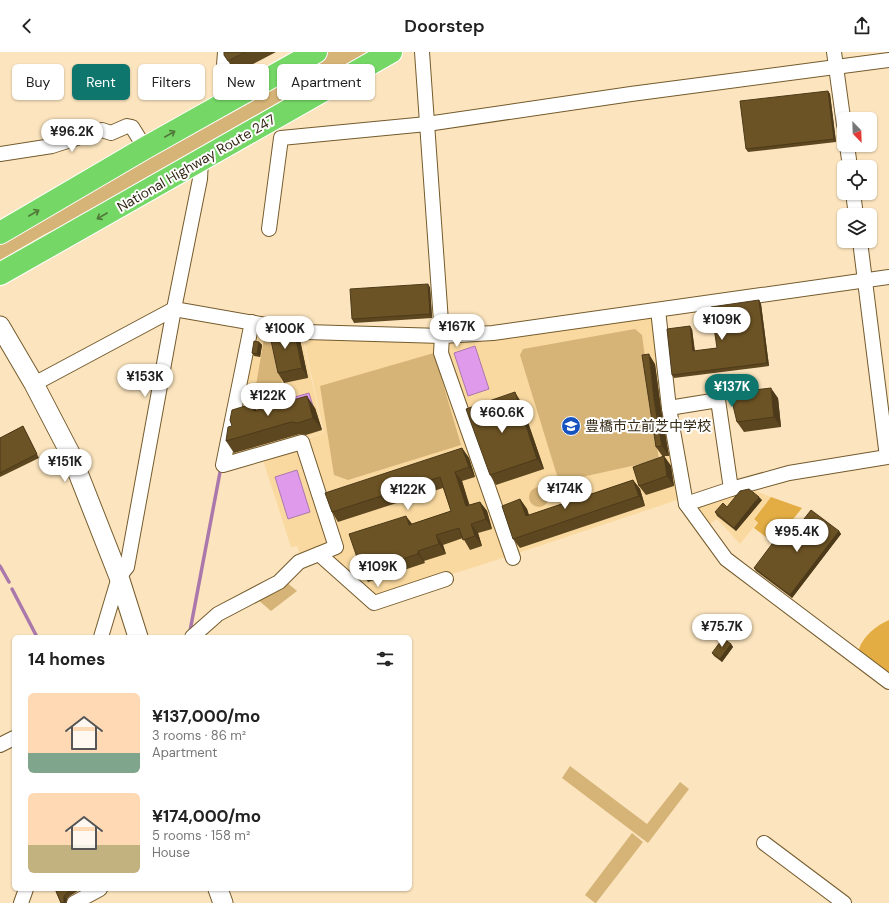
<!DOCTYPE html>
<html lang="en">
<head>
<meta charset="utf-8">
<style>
	:root { --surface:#fff; --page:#f2f2f2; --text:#222; --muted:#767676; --accent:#0f766e }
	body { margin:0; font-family:"DM Sans","Noto Sans JP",sans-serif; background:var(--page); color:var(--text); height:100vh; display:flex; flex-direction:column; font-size:15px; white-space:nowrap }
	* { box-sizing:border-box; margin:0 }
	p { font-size:13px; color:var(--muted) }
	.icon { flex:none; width:22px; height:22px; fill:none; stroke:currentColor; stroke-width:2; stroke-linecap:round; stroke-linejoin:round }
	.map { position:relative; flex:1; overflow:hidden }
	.drawer { position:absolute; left:12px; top:583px; width:400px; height:256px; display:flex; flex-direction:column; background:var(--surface); border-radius:6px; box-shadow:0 1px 3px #0004 }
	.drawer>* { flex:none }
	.banner { position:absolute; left:12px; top:12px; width:400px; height:36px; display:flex; gap:8px }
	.needle { width:26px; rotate:157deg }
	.controls { position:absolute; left:837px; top:60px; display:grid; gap:8px }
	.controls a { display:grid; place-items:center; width:40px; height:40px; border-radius:6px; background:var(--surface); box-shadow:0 1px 3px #0004; font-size:20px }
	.price { position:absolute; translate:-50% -34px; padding:0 9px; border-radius:14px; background:#fff; color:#222; font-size:13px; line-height:26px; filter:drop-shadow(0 1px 2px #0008) }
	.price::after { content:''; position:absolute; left:50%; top:24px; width:12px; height:9px; margin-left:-6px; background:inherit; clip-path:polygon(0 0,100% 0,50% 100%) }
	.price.selected { background:var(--accent); color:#fff }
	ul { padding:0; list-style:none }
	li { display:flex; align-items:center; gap:12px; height:100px; padding:0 16px }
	li span { display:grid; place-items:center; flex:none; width:112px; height:80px; border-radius:6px; color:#555 }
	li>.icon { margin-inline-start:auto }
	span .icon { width:48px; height:48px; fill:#fffc; stroke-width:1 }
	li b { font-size:17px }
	h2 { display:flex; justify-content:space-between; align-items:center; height:48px; padding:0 16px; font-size:17px }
	.pill { padding:0 14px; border-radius:6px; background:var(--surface); box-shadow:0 1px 3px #0004; font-size:14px; line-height:36px }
	.pill.selected { background:var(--accent); color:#fff }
	header { display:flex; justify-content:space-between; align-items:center; height:52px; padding:0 16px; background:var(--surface); font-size:18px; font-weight:600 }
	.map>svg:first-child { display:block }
</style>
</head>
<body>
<header><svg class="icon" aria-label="back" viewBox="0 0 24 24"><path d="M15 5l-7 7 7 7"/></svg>Doorstep<svg class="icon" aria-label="share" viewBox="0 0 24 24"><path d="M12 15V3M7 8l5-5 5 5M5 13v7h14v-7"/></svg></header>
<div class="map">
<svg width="889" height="851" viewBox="0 0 889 851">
	<rect width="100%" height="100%" fill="#fce5be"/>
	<!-- built -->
	<g fill="#f9d9a0">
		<path d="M650,263l7,3 23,181 -165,55 -67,-201 -3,-13z"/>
		<path d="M255,278l47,6 21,97 -96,27z"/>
		<path d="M303,285l135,3 71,216 -135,43 -54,-48 -19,6 -4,-11 -6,1 -29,-90 43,-18 19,-6z"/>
		<path d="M745,435l26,10 -18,22 4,4 -17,21 -23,-25 -11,7 -15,-21z"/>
	</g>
	<!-- green -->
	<g fill="#d6b376">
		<path d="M329,0h48l-289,162 -43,20 -45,26v-20l68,-40z"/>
		<path d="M635,277l7,6 17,125 -100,22 -39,-127 3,-6z"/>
		<path d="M264,286l9,1 15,73 -37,3z"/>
		<path d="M434,301l27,92 -113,35 -14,-5 -14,-89z"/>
		<circle cx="539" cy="445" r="10"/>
		<path d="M285,529l12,10 -26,20 -14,-12z"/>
		<path d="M570,714l77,58 33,-42 9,7 -41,54 -86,-65z"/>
		<path d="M632,781l11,9 -47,61h-1l-10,-8z"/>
	</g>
	<!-- forest -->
	<g fill="#e3ad44">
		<path d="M771,445l31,11 -28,35 -20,-15 4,-5 -4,-4z"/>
		<path d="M889,568v58l-29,-26 -1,-3c4,-13 18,-24 30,-29z"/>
	</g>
	<!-- water -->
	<g fill="#df9aec" stroke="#ab78ac">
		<path d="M475,294l14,43 -21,7 -14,-43z"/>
		<path d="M309,341l4,13 -18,5 -4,-13z"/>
		<path d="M297,418l13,42 -22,7 -13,-42z"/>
	</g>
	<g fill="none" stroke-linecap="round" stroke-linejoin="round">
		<!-- stream -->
		<g stroke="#ab78ac" stroke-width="3.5">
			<path d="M0,514l9,16"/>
			<path d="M12,537l25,48"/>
			<path d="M190,579l31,-164"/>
		</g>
		<defs>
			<g id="street">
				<path d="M422,0l20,284 -1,17 72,205"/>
				<path d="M834,0l10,73"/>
				<path d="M221,53l4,-53"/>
				<path d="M847,93l3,22"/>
				<path d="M0,102l52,-8 50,-16 9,3 16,-7 5,1 13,21"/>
				<path d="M853,141l3,22"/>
				<path d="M269,177l12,-91 146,-14 204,-30 258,-34"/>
				<path d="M658,258l11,98 17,96 40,55 163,123"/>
				<path d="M34,332l140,-75 132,23 136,4 51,-3 396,-56"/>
				<path d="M669,356l49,-8 13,89"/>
				<path d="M686,452l45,-15 58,-16 98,-16 -27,-216"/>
				<path d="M319,502l55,49 72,-24"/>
				<path d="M101,585l18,-60 8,-10 47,-258 26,-130 1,-19"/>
				<path d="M192,585l26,-23 61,-32 20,-20 37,-15 -34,-105 -79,23 29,-143"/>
				<path d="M0,693l14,-7"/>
				<path d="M764,791l80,60"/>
				<path d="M21,851l5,-14"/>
				<path d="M74,851l26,-14"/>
			</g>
			<g id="secondary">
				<path d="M0,274l34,58 37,71 48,122 19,60"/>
				<path d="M218,837l5,14"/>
			</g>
			<g id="highway">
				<path d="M0,181l145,-85 171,-96"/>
				<path d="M0,222l391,-222"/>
			</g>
		</defs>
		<!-- street casing -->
		<use href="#street" stroke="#745b2d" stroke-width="16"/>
		<!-- secondary casing -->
		<use href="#secondary" stroke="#745b2d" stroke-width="21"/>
		<!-- highway casing -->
		<use href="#highway" stroke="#fff" stroke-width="24"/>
		<!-- street -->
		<use href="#street" stroke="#fff" stroke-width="14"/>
		<!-- secondary -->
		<use href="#secondary" stroke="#fff" stroke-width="19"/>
		<!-- highway -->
		<use href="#highway" stroke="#75d866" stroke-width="22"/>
	</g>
	<!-- wall -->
	<g fill="#5d4720">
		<path d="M245,0h31l-40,21 -8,-12z"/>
		<path d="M828,39l2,3 6,48 -88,10 -2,-3z"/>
		<path d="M430,235l2,31 -78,5 -2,-4z"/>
		<path d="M759,248l2,4 8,62 -95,12 -2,-3 20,-46 3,22 22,-3z"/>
		<path d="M294,278l6,10 8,38 -24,5 -6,-10z"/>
		<path d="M259,290l3,3 -2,12 -6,-1 -2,-3z"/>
		<path d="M655,312l6,45 8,47h-5l7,10 3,20 -28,9 -7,-9 24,-29 -7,-10z"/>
		<path d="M778,346l3,29 -37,5 -7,-10z"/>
		<path d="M521,350l23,67 -48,16 -6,-10z"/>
		<path d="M252,352l4,6 59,-2 7,22 -16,5 -6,-1 -66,19 -8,-12 6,-15z"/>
		<path d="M23,374l16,32 -39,19v-39z"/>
		<path d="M462,396l7,10 6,19 -13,4 7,24 11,-3 7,9 5,18 -14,4 4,13 -12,4 -7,-12 -20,7 3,9 -22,7 1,2 -57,19 -6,-10 50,-48 39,-13 -8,-23 -105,34 -6,-10z"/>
		<path d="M633,428l7,9 5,17 -125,42 -7,-9 7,-40 7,10 2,6z"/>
		<path d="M762,448l-26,31 -19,-15 -2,-4 12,-5z"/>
		<path d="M839,479l2,3 -49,64 -36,-27 -2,-3 32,-26z"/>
		<path d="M731,592l2,3 -11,15 -8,-6 -2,-3z"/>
		<path d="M55,837h26l-11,7 -3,3 -1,4h-5z"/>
	</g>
	<!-- shaded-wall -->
	<g fill="#4c3a1a">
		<path d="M828,39l2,3 6,48 -2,-3z"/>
		<path d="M428,232l2,3 2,31 -2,-4z"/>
		<path d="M759,248l2,4 8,62 -2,-3z"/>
		<path d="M690,274l2,3 3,26 -2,-4z"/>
		<path d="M294,278l6,10 8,38 -6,-10z"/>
		<path d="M259,290l3,3 -2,12 -3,-3z"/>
		<path d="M649,302l6,10 6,45 8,47 -7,-10 -8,-46z"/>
		<path d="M771,336l7,10 3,29 -7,-10z"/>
		<path d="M515,340l6,10 23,67 -7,-10z"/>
		<path d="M307,344l8,12 7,22 -9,-12z"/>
		<path d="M252,352l8,12 -6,-5z"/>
		<path d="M462,396l7,10 6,19 -6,-10z"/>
		<path d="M664,404l7,10 3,20 -7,-10z"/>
		<path d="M455,420l7,9 11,35 -7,-10z"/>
		<path d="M633,428l7,9 5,17 -6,-10z"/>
		<path d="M759,445l3,3 -26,31 -2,-3z"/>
		<path d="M520,447l7,10 5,17 -6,-10z"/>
		<path d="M480,450l7,9 5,18 -6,-10z"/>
		<path d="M406,464l7,9h-4z"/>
		<path d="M471,472l7,9 4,13 -7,-10z"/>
		<path d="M839,479l2,3 -49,64 -2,-3z"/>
		<path d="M436,483l7,10 3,9 -7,-10z"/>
		<path d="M418,499l6,10 1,2 -7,-9z"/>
		<path d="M731,592l2,3 -11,15 -2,-3z"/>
		<path d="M64,844l3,3 -1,4h-2z"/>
	</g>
	<!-- building -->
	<g fill="#6c5325" stroke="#4c3a1a">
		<path d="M224,0h21l-17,9 -4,-6z"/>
		<path d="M828,39l6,48 -88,10 -6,-48z"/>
		<path d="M428,232l2,30 -78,5 -2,-30z"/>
		<path d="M759,248l8,63 -95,12 -5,-46 23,-3 3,25 24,-3 -6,-41z"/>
		<path d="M284,276l10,2 8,38 -24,5 -9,-42z"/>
		<path d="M254,289l5,1 -2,12 -5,-1z"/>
		<path d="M649,302l5,46 8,46 -6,1 -14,-92z"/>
		<path d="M771,336l3,29 -37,5 -7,-29z"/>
		<path d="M515,340l22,67 -47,16 -24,-66z"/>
		<path d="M307,344l6,22 -15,5 -7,-1 -65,19 2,-14 4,-1 -2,-6 2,-10 20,-6 2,7z"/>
		<path d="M23,374l14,28 -37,19v-35z"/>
		<path d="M462,396l7,19 -14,5 11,34 14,-4 6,17 -15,5 4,12 -12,4 -4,-12 -23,7 3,9 -21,7v3l-56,18 -13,-38 57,-18 3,9 42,-14 -11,-34 -108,35 -7,-19z"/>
		<path d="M664,404l3,20 -28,10 -6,-19z"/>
		<path d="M633,428l6,16 -126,43 -11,-33 18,-7 6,17z"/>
		<path d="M749,437l10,8 -25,31 -19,-16 8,-9 4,4 13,-16z"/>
		<path d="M811,458l28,21 -49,64 -36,-27 24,-32 8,6z"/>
		<path d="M723,586l8,6 -11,15 -8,-6z"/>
		<path d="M55,837h18l-5,3 -4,4v7h-3z"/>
	</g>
	<!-- one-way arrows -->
	<defs><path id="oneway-shaft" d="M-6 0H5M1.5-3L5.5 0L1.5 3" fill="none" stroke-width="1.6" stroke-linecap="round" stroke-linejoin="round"/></defs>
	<g stroke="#517839">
		<use href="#oneway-shaft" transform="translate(170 82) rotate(-30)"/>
		<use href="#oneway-shaft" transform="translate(34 161) rotate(-30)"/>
		<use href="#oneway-shaft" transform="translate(102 164) rotate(150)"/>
	</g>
	<!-- icons -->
	<defs>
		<symbol id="school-disc" viewBox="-11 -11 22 22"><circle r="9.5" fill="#1753bf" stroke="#fff"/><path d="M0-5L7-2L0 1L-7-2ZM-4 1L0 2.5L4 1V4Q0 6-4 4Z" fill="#fff"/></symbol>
	</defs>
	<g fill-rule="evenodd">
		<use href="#school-disc" x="560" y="363" width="22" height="22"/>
	</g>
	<g text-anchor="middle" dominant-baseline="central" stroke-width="4" stroke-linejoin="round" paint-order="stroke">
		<!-- street labels -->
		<g font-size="14" fill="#332915" stroke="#fff">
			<text transform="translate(196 111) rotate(-30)">National Highway Route 247</text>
		</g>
		<!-- poi labels -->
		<g font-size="14" fill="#332915" stroke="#fff" text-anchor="start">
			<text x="585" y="374">豊橋市立前芝中学校</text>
		</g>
	</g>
</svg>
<div class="controls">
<a><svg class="needle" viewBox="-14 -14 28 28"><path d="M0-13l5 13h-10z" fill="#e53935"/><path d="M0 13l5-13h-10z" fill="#767676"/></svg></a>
<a><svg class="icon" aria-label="locate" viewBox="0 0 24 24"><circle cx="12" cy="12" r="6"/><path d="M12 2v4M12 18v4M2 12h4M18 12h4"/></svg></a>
<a><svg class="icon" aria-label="layers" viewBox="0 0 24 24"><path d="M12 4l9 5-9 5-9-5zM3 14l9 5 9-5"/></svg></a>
</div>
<b class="price" style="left:72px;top:101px">¥96.2K</b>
<b class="price" style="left:722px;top:289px">¥109K</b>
<b class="price" style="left:457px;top:296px">¥167K</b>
<b class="price" style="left:285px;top:298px">¥100K</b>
<b class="price" style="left:145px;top:346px">¥153K</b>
<b class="price selected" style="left:732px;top:356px">¥137K</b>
<b class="price" style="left:268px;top:365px">¥122K</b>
<b class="price" style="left:502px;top:382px">¥60.6K</b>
<b class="price" style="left:65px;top:431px">¥151K</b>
<b class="price" style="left:565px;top:458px">¥174K</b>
<b class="price" style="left:408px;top:459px">¥122K</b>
<b class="price" style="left:797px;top:501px">¥95.4K</b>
<b class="price" style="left:378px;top:536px">¥109K</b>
<b class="price" style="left:722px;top:596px">¥75.7K</b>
<div class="banner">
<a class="pill">Buy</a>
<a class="pill selected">Rent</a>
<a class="pill">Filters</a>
<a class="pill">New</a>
<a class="pill">Apartment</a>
</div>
<section class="drawer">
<h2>14 homes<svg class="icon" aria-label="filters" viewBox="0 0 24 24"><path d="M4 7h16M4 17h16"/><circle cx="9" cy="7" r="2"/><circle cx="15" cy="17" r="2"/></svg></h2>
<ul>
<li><span style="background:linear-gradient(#ffd9b3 75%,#7fa58c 0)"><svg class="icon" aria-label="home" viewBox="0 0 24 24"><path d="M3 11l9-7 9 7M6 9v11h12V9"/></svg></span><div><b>¥137,000/mo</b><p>3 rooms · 86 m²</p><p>Apartment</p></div></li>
<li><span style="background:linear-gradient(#ffd9b3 65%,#c2b280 0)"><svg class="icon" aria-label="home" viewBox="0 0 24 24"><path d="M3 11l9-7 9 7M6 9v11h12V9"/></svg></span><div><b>¥174,000/mo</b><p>5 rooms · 158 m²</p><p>House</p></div></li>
</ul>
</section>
</div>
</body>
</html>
